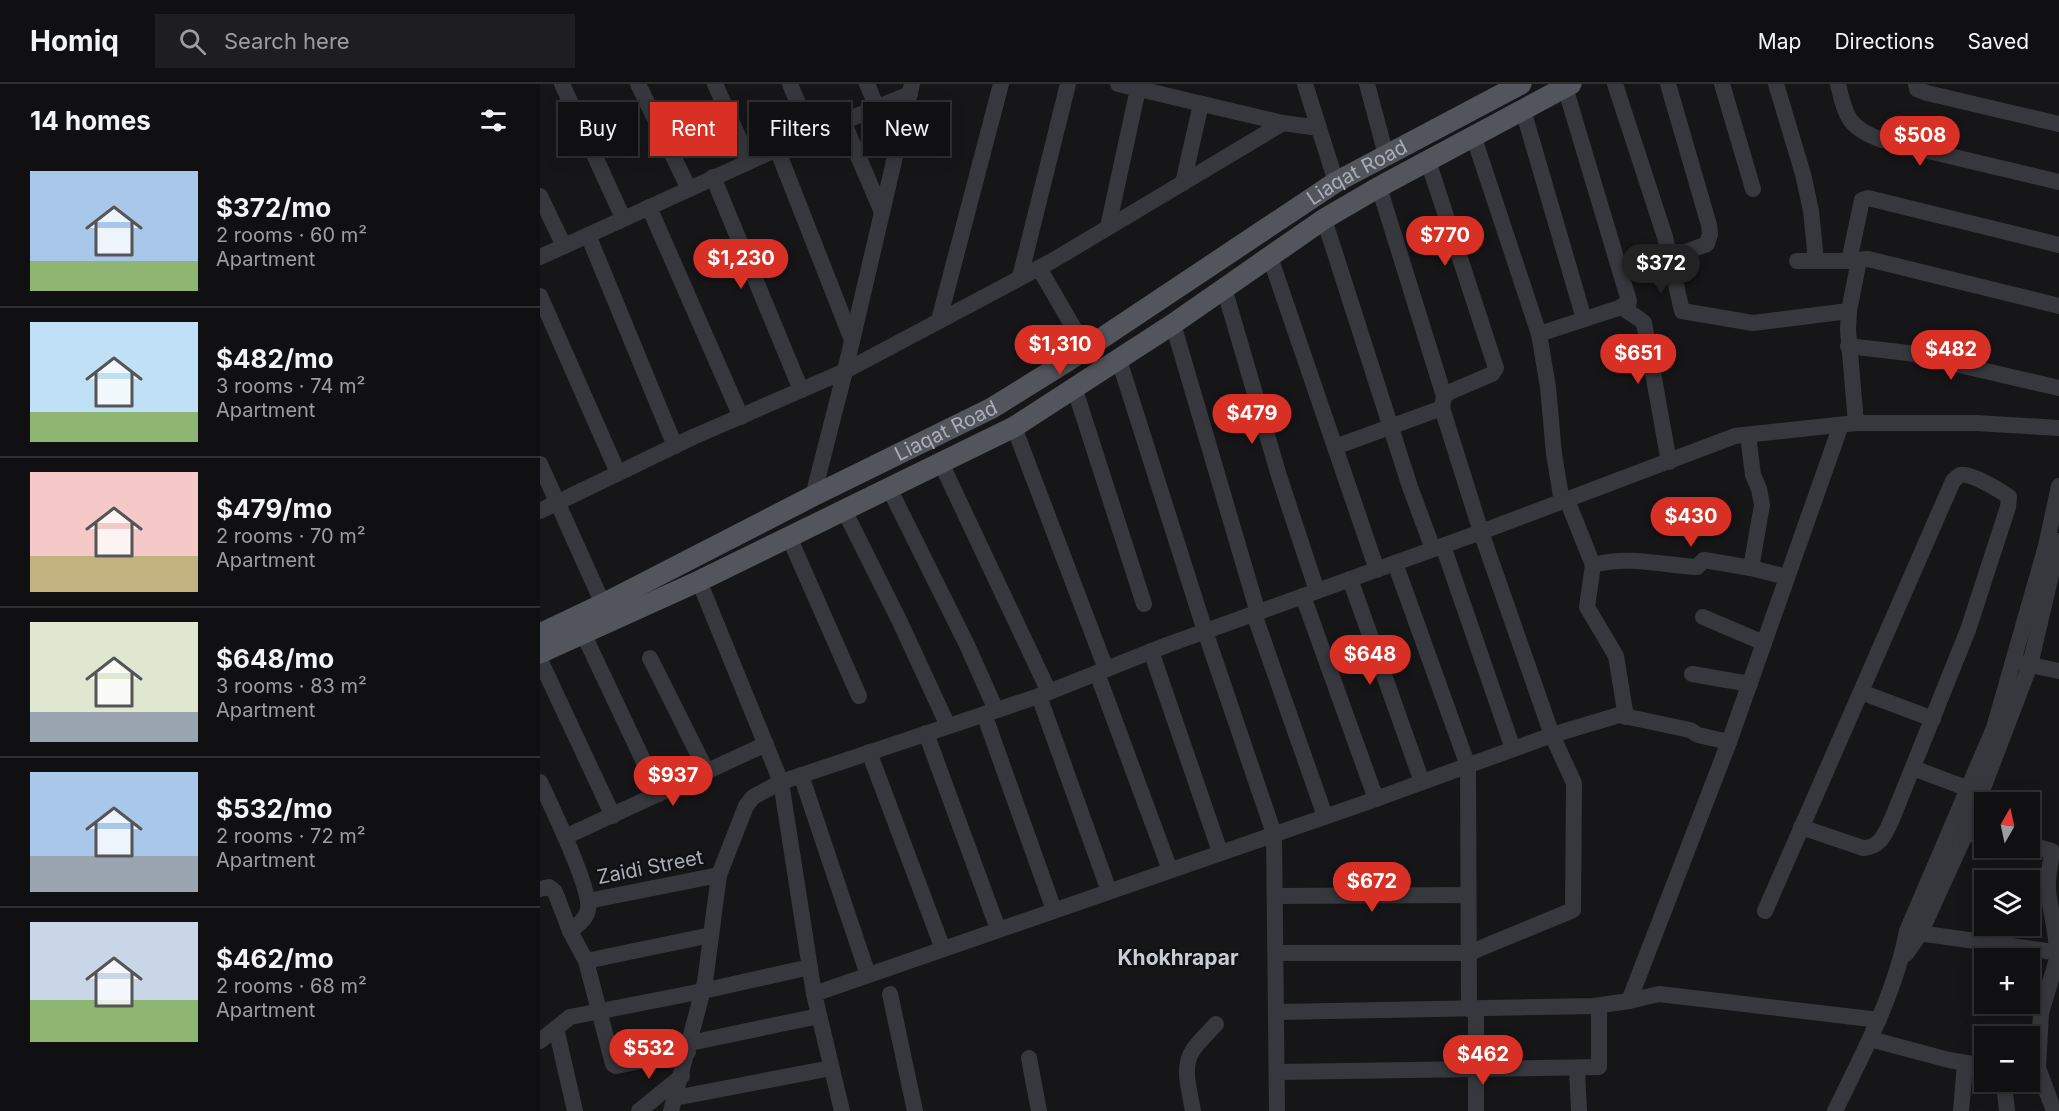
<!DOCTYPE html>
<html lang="en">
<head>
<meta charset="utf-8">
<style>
	:root { --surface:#101012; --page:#1e1e20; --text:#f1f3f6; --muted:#9c9d9f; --line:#303032; --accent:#d93025 }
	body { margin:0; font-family:Inter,sans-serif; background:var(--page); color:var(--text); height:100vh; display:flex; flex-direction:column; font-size:22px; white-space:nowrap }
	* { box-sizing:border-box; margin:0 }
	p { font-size:20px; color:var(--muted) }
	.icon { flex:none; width:33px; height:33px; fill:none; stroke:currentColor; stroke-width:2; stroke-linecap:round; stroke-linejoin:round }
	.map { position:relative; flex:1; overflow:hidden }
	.panel { display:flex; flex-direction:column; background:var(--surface); width:540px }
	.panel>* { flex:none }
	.guide { position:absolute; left:18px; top:18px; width:570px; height:54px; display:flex; gap:12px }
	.needle { width:39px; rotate:9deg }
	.tools { position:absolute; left:1434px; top:708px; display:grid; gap:12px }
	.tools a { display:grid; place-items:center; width:66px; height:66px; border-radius:0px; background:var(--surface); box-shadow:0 3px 15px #0003,0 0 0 2px var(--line); font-size:30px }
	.price { position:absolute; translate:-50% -51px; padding:0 14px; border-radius:21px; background:var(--accent); color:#fff; font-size:20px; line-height:39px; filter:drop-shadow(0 2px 3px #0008) }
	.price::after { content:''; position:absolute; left:50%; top:36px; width:18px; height:14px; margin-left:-9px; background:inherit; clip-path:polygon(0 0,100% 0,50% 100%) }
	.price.current { background:#222; color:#fff }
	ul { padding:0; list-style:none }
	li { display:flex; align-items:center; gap:18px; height:150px; padding:0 30px }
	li+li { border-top:2px solid var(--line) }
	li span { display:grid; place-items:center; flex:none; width:168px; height:120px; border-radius:0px; color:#555 }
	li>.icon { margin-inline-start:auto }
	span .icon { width:72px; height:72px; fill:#fffc; stroke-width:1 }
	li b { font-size:26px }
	h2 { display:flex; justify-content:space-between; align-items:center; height:72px; padding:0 30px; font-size:26px }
	.chip { padding:0 21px; border-radius:0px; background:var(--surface); box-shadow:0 3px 15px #0003,0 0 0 2px var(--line); font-size:21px; line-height:54px }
	.chip.current { background:var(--accent); color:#fff }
	header { display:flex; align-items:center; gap:36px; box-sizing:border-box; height:84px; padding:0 30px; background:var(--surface); border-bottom:2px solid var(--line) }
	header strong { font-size:28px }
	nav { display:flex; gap:33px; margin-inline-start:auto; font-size:21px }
	.search { width:420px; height:54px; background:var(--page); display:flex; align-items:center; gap:15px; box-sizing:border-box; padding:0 21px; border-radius:0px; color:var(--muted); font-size:22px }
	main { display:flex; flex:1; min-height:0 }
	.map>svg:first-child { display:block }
</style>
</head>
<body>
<header>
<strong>Homiq</strong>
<div class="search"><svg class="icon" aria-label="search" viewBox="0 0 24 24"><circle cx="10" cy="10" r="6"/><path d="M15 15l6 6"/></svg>Search here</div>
<nav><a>Map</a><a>Directions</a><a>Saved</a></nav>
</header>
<main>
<section class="panel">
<h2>14 homes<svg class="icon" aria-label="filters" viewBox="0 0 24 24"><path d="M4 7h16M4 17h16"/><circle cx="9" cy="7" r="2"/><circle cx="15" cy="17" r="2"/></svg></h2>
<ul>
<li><span style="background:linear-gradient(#a9c7e8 75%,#8fb573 0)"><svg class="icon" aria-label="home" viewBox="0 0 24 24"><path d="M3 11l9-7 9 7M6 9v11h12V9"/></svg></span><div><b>$372/mo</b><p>2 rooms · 60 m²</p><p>Apartment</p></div></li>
<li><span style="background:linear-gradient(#bfe0f5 75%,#8fb573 0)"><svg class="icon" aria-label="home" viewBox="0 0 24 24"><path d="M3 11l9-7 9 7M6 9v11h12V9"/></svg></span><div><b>$482/mo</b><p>3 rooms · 74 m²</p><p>Apartment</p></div></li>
<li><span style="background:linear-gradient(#f6c9c9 70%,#c2b280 0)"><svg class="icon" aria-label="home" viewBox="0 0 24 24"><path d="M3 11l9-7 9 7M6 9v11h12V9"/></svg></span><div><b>$479/mo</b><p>2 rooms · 70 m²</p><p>Apartment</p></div></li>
<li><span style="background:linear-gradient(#dfe7d0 75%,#9aa5b1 0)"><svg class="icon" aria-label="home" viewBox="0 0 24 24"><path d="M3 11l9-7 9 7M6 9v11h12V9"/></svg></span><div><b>$648/mo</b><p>3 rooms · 83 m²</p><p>Apartment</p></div></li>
<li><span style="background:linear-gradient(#a9c7e8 70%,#9aa5b1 0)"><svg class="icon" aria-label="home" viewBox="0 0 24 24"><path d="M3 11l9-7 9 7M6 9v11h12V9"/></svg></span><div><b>$532/mo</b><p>2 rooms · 72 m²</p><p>Apartment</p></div></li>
<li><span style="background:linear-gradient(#c9d6e8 65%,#8fb573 0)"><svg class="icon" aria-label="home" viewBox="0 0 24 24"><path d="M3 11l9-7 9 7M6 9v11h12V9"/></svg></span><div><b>$462/mo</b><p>2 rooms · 68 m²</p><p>Apartment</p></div></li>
</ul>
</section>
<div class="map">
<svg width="1519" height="1027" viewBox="0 0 1519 1027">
	<rect width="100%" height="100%" fill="#161618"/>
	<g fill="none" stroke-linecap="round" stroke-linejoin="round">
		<!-- minor -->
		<g stroke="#37383d" stroke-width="16">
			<path d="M22,0l61,134"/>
			<path d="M98,0l51,105"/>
			<path d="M175,0l34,77"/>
			<path d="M250,0l21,51"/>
			<path d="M327,0l10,24"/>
			<path d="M578,0l165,39"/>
			<path d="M765,0l31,98"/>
			<path d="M827,0l19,71"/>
			<path d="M1075,0l50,153 17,74 71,12 96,-12"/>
			<path d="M1128,0l41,141 1,9 -3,10 -37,14"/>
			<path d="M1182,0l31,105"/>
			<path d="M1236,0l27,90 8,37 5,50"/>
			<path d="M1298,0c8,33 10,44 44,56l177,42"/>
			<path d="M1376,0l1,5 10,4 132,31"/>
			<path d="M983,26l61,209"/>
			<path d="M303,37l39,91"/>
			<path d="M933,51l66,199 9,53 6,67 8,48"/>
			<path d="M237,65l75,191"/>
			<path d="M173,93l88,213"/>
			<path d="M643,99l18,-79"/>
			<path d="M839,103l65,209"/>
			<path d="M0,112l24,50"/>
			<path d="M109,123l92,210"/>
			<path d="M784,135l86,268 23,62"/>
			<path d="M568,143l30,-138"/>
			<path d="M48,151l87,211"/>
			<path d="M0,173l237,-108 133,-55"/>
			<path d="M730,173l107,313"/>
			<path d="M1257,177h48l23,-2 191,47"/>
			<path d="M1309,177l13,-61 6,-2 191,47"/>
			<path d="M499,184l47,81"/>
			<path d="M480,193l48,-193"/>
			<path d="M684,204l55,188 38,115"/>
			<path d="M0,212l78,177"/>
			<path d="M1082,222c6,8 16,10 22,17l25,139"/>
			<path d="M399,236l62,-236"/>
			<path d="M633,240l85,289"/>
			<path d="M999,250l89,-29 1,-4 -64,-214"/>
			<path d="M1308,262l60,7 151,35"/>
			<path d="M579,276l86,271 69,203 3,277"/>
			<path d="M535,306l69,214"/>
			<path d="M1316,339l-8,-93 1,-19 10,-51"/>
			<path d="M474,343l92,242"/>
			<path d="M1208,351l5,40 6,14 3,16 -11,63"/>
			<path d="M795,363l107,-39"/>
			<path d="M401,379l108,229"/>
			<path d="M0,380l63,140"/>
			<path d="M349,404l78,157 29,65"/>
			<path d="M273,412l32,-125 67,-287"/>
			<path d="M1027,416l26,65 -6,42 29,49 10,61"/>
			<path d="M304,426l56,112 48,104"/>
			<path d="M0,427l153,-74 152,-66 207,-110 231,-138 36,5"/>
			<path d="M249,453l70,159"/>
			<path d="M903,462l70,203"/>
			<path d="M855,479l73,203 1,243"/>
			<path d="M1053,481c35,-10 69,0 104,2l7,-7 47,8 36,9"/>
			<path d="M810,495l72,203"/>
			<path d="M159,497l82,201 33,212 28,117"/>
			<path d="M763,512l73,203"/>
			<path d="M714,530l71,202"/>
			<path d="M1163,533l61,26"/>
			<path d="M43,549l76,161"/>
			<path d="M611,567l69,201"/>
			<path d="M110,574l57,114"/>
			<path d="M0,576l73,156"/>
			<path d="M1481,579l38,8"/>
			<path d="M557,589l73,197"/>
			<path d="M1152,590l58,10"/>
			<path d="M1321,608l72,27"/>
			<path d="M499,612l70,195"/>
			<path d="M444,630l70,196"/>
			<path d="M386,649l72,196"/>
			<path d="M329,668l74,197"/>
			<path d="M1373,684l56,21"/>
			<path d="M261,691l67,200"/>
			<path d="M0,698c10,21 52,109 48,128 -2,9 -10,15 -18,21"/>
			<path d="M1417,744l9,5 18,4"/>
			<path d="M25,753l201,-93"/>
			<path d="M1490,761l22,6c-1,12 -5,25 -4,38 1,18 11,49 8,65"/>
			<path d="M0,805l9,-2 6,5 15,39 16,30 27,103 3,2 72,-14"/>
			<path d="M735,812l193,-1"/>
			<path d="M48,817l131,-26"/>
			<path d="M1225,827l188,-430c2,-2 4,-4 7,-6 10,-3 41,16 49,22l-1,10 -40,123 -76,189c-7,15 -11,28 -29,29l-62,-21"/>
			<path d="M1371,848l143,20 3,7 -16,54 -3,55 16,43"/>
			<path d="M736,869h193l104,-43 1,-127 -22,-48 -71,-203 -39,-124 2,-12 6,-4 42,-18 4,-6 -68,-207"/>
			<path d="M1366,870l14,-20 46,-101 64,-168 29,-124"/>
			<path d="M46,877l125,-26"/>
			<path d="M274,910l548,-190 190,-69 67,-20 71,15 8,5 31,7"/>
			<path d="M350,910l25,117"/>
			<path d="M1089,917l100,-259 112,-317"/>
			<path d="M936,925v102"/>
			<path d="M737,928l317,-6 35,-5 30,-7 220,26"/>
			<path d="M16,944l19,83"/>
			<path d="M1330,955l79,21 35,6"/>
			<path d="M0,957l30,-24 133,-26 107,-24"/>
			<path d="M150,959l129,-27"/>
			<path d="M489,974l10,53"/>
			<path d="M1037,984l2,43"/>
			<path d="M738,988l321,-5v-61"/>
			<path d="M1464,998l3,29"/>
			<path d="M135,1014l156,-30"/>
			<path d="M99,1027l43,-35"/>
			<path d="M131,1027l34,-129 14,-107 27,-69 7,-9 28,-15 258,-86 128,-51 314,-113 254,-96 121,-13h120l83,5"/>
			<path d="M653,1027c-3,-19 -12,-44 0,-61 6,-9 15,-17 23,-26"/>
			<path d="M1295,1027c28,-58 60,-116 72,-180l87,-203 52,-182 13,-60"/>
			<path d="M1421,1027l4,-47"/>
		</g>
		<!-- major -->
		<g stroke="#53555c" stroke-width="21">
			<path id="s1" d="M0,550l63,-30 210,-108 179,-88 77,-48 267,-178 185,-98"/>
			<path d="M0,569l159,-72 315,-154 159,-103 151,-105 55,-32 192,-103"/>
		</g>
	</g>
	<g text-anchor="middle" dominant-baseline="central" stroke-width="5" stroke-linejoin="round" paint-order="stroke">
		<!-- street labels -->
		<g font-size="20" fill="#a8adb8" stroke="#111113">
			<text stroke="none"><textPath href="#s1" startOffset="940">Liaqat Road</textPath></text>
			<text stroke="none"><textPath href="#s1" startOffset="454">Liaqat Road</textPath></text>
			<text transform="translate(110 783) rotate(-11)">Zaidi Street</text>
		</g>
		<!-- neighbourhood labels -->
		<g font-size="21" font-weight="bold" fill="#c9ccd4" stroke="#111113">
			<text x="638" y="873">Khokhrapar</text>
		</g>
	</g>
</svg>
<div class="tools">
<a><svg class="needle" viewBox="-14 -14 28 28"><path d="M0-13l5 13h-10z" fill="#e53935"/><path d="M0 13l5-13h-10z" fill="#9c9d9f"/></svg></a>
<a><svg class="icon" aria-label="layers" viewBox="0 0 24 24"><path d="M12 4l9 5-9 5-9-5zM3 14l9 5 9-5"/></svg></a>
<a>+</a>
<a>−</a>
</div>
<b class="price" style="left:1380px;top:83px">$508</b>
<b class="price" style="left:905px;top:183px">$770</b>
<b class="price" style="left:201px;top:206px">$1,230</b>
<b class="price current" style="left:1121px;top:211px">$372</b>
<b class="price" style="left:520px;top:292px">$1,310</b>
<b class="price" style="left:1411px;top:297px">$482</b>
<b class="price" style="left:1098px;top:301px">$651</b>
<b class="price" style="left:712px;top:361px">$479</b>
<b class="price" style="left:1151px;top:464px">$430</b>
<b class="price" style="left:830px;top:602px">$648</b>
<b class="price" style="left:133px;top:723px">$937</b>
<b class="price" style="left:832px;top:829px">$672</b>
<b class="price" style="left:109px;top:996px">$532</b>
<b class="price" style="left:943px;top:1002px">$462</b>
<div class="guide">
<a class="chip">Buy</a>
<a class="chip current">Rent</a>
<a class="chip">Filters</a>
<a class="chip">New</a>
</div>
</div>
</main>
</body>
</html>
